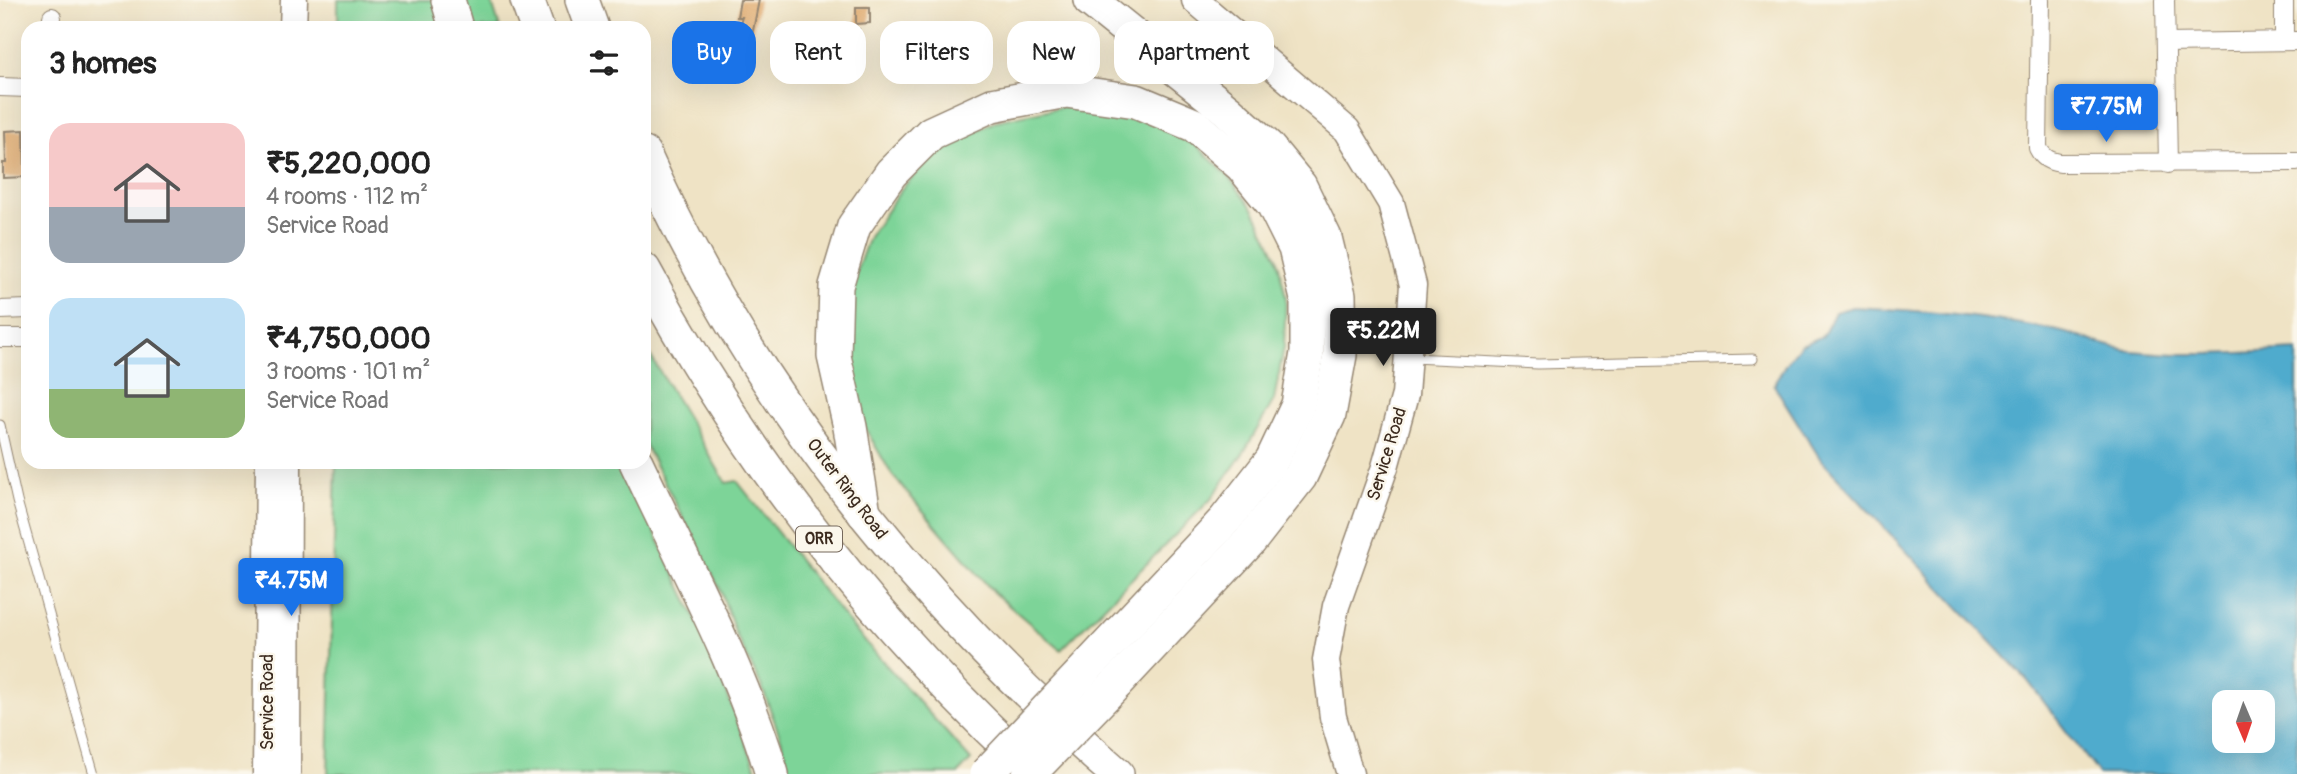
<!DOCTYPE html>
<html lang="en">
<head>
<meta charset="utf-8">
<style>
	:root { --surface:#fff; --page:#f2f2f2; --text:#222; --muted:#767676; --accent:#1a73e8 }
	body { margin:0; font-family:Pangolin,sans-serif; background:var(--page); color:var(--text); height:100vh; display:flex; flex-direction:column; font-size:26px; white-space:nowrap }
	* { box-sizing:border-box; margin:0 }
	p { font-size:23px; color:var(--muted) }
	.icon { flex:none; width:38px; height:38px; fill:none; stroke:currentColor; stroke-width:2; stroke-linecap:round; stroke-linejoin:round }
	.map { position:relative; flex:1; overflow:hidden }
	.drawer { position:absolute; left:21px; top:21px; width:630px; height:448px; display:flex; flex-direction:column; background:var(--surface); border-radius:21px; box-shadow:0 7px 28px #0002 }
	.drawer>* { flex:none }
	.hud { position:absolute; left:672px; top:21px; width:665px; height:63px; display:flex; gap:14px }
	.needle { width:46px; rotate:178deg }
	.buttons { position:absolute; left:2212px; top:690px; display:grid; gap:14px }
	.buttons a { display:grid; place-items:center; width:63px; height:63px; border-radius:14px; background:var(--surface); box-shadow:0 7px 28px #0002; font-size:35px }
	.price { position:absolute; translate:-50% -60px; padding:0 16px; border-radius:7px; background:var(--accent); color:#fff; font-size:23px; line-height:46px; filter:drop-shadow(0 2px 4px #0008) }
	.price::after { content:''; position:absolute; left:50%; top:42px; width:21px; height:16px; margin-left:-10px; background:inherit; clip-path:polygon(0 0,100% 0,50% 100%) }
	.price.current { background:#222; color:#fff }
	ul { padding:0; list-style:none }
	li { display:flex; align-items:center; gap:21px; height:175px; padding:0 28px }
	li span { display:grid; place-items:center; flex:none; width:196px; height:140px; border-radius:21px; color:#555 }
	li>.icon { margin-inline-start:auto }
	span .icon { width:84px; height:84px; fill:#fffc; stroke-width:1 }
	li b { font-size:30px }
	h2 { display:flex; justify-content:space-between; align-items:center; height:84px; padding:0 28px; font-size:30px }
	.pill { padding:0 24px; border-radius:21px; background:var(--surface); box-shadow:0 7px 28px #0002; font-size:24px; line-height:63px }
	.pill.current { background:var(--accent); color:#fff }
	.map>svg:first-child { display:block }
</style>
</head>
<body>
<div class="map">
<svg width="2297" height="774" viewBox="0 0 2297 774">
	<rect width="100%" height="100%" fill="#fbf7ec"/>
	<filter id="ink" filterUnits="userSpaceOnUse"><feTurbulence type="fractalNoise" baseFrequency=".0143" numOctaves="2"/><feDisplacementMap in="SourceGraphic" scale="14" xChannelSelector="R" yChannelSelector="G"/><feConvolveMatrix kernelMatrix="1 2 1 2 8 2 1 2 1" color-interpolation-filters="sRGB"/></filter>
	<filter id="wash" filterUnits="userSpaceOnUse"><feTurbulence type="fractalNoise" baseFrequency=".00686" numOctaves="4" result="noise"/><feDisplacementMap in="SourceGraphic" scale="28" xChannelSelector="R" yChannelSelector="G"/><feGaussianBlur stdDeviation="1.57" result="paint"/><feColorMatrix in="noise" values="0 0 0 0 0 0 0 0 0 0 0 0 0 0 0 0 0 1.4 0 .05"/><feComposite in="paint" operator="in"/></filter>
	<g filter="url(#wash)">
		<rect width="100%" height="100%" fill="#efe3c5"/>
		<!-- green -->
		<g fill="#7dd498" stroke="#5c7f5b" stroke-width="2">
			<path d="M338,0h96l8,28h-104z"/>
			<path d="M463,0h28l9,28h-29z"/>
			<path d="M1066,106l69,8 53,23 40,39 26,34 23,47 9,41 -2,49 -10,53 -30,52 -33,47 -150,151 -67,-57 -102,-118 -31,-54 -16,-68 4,-62 20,-54 34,-50 37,-38 56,-28z"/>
			<path d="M644,345l82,138 11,-2 116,147 118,132 -13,14h-168l-8,-32 -20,-55 -26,-52 -16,-46 -76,-146z"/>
			<path d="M336,462h285l84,175 53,137h-430z"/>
		</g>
		<!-- water -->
		<path fill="#4fabcd" stroke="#456a76" stroke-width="2" fill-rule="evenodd" d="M1853,307c68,3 135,10 201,23 25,5 54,18 78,21 54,6 110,2 165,-1v424h-198l-72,-94 -206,-220 -47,-75 11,-20 16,-20 22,-9 12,-24zM2224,702h39v38h-39z"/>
		<g id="blocks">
			<!-- building -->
			<g fill="#dda15f">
				<path d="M740,0h19l-10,51 -17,-5 10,-29h-5z"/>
				<path d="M856,7h14v16l-14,1z"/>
				<path d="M859,29l1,34 -38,1 -1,-34z"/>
				<path d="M24,130l1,47 -22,1v-15h3l-1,-32z"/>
			</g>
		</g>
	</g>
	<g filter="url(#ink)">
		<use href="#blocks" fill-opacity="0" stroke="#958672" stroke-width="2"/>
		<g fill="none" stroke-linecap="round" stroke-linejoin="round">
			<defs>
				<g id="service">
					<path d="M1412,358l126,6 215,-5"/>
					<path d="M0,425l17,76 77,273"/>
				</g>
				<g id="minor">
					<path d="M2040,0l-2,148c5,10 11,13 22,15l237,-1"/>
					<path d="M2165,0l3,164"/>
					<path d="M2284,0v41"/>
					<path d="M51,28l1,-11"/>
					<path d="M2166,43l131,-2"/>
					<path d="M0,87l28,1"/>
					<path d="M0,310l28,-1"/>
					<path d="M0,338h28"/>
				</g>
				<g id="secondary">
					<path d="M1195,0l152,130 44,73 22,82 -8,110 -20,72 -49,139 -10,54 7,57 17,57"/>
					<path d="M293,28l1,-28"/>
					<path d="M266,774l3,-312"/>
					<path d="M287,774l1,-312"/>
				</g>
				<g id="motorway">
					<path d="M448,0l8,28"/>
					<path d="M527,0l10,28"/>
					<path d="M582,0l10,28"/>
					<path d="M1090,0l137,110 40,36 33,40 25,52 14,57 1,60 -11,60 -29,62 -50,64 -134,143"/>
					<path d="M644,154c106,240 275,449 473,620"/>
					<path d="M644,270c100,187 231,354 386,498"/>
					<path d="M636,462c48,102 104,204 136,312"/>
					<path d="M864,513l-14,-86 -16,-71 2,-70 18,-60 37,-53 40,-40 61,-28 74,-14 70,10 58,24 48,41 31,38 22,44 12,51v54l-9,52 -26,55 -47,60 -133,142"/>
				</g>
			</defs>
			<!-- service casing -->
			<use href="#service" stroke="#958672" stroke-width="11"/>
			<!-- minor casing -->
			<use href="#minor" stroke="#958672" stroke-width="20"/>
			<!-- secondary casing -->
			<use href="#secondary" stroke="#958672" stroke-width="29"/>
			<!-- motorway casing -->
			<use href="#motorway" stroke="#958672" stroke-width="36"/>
			<!-- service -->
			<use href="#service" stroke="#fff" stroke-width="9"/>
			<!-- minor -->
			<use href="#minor" stroke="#fff" stroke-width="18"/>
			<!-- secondary -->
			<use href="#secondary" stroke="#fff" stroke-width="26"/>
			<!-- motorway -->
			<use href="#motorway" stroke="#fff" stroke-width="33"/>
			<defs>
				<g id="motorway-bridge">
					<path d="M986,774l106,-112"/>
					<path d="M1029,774l87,-90"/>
				</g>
			</defs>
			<!-- motorway-bridge casing -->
			<use href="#motorway-bridge" stroke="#958672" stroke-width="36" stroke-linecap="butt"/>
			<!-- motorway-bridge -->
			<use href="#motorway-bridge" stroke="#fff" stroke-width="33"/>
		</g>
	</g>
	<g text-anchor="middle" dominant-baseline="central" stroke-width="5" stroke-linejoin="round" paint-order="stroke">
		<!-- shield labels -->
		<rect fill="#fbf7ec" stroke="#75685c" stroke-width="2" x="796" y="526.5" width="46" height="25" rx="5"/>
		<g font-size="16" font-weight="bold" fill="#3b2a1e">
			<text x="819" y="539">ORR</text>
		</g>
		<!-- street labels -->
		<g font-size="18" fill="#3b2a1e" stroke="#fbf7ec">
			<text transform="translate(1387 454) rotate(-73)">Service Road</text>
			<text transform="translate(847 489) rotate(53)">Outer Ring Road</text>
			<text transform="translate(267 702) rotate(-90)">Service Road</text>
		</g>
	</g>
</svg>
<div class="buttons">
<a><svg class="needle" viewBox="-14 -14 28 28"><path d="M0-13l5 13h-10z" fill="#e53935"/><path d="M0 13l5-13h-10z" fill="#767676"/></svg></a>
</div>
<b class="price" style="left:2106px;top:144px">₹7.75M</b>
<b class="price current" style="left:1383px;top:368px">₹5.22M</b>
<b class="price" style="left:291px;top:618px">₹4.75M</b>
<div class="hud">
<a class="pill current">Buy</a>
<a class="pill">Rent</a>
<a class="pill">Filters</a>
<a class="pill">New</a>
<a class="pill">Apartment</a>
</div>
<section class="drawer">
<h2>3 homes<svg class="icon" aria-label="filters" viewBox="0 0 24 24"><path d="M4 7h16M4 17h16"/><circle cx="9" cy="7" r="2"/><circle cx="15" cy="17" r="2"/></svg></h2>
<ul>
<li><span style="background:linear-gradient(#f6c9c9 60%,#9aa5b1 0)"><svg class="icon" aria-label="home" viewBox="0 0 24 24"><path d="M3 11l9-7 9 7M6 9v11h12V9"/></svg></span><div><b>₹5,220,000</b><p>4 rooms · 112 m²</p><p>Service Road</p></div></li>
<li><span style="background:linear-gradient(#bfe0f5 65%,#8fb573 0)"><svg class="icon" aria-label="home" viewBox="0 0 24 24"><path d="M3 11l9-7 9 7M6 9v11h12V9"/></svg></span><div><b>₹4,750,000</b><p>3 rooms · 101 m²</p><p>Service Road</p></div></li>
</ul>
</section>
</div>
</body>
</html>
